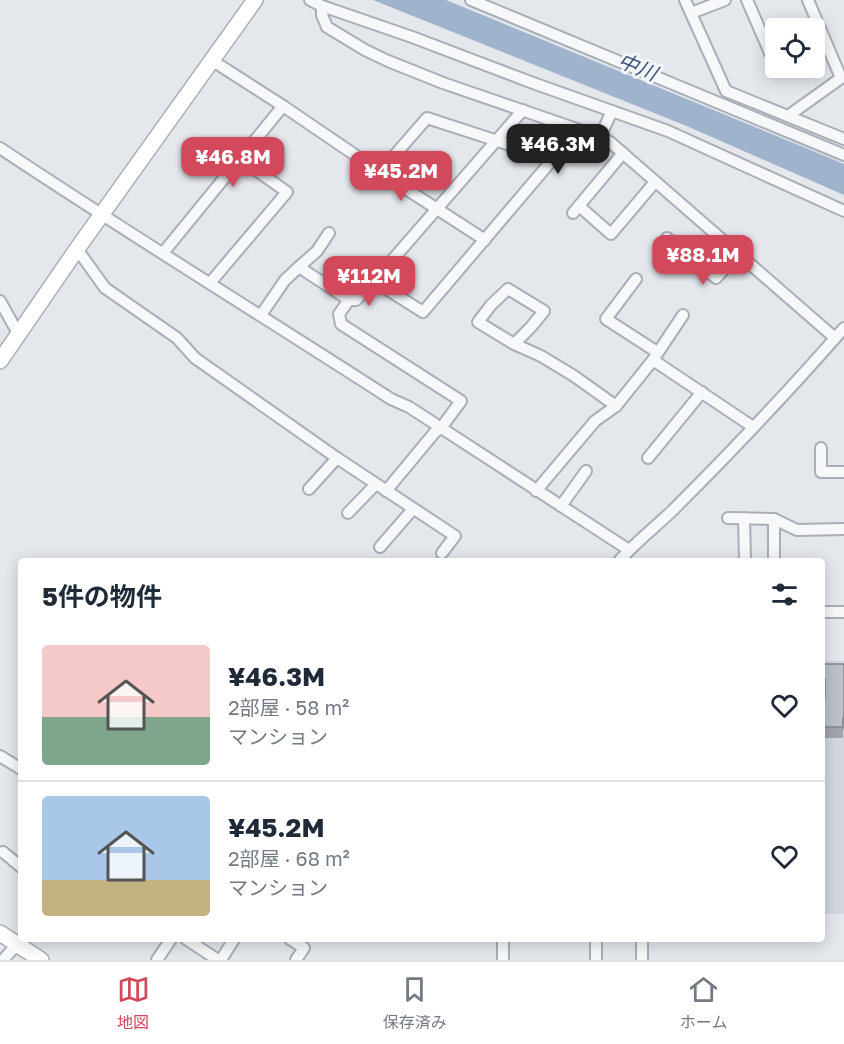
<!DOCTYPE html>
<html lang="ja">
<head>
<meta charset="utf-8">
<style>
	:root { --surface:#fff; --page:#f2f2f3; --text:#1f2937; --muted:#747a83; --line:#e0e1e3; --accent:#d1495b }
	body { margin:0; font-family:"Golos Text","Noto Sans JP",sans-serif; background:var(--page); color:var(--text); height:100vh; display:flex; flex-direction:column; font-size:22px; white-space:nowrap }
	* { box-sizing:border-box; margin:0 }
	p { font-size:20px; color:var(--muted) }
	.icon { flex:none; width:33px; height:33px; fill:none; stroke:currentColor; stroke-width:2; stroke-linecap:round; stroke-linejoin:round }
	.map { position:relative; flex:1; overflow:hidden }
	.sheet { position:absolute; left:18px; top:558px; width:807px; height:384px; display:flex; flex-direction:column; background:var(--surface); border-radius:6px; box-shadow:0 3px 15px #0003 }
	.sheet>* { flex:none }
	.fabs { position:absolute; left:765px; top:18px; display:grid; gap:12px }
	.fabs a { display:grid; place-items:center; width:60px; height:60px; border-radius:6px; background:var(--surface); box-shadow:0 3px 15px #0003; font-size:30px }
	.price { position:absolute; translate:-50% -51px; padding:0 14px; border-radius:12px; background:var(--accent); color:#fff; font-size:20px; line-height:39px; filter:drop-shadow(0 2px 3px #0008) }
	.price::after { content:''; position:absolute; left:50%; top:36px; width:18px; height:14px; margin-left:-9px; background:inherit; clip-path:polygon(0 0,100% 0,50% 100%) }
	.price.on { background:#222; color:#fff }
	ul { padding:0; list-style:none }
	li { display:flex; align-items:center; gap:18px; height:150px; padding:0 24px }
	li+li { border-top:2px solid var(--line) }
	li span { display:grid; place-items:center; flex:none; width:168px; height:120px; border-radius:6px; color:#555 }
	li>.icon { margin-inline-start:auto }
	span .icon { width:72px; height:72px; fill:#fffc; stroke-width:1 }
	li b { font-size:26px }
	h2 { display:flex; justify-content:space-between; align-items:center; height:72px; padding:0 24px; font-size:26px }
	.tab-bar { display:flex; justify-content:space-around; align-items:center; height:84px; border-top:2px solid var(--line); background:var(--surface); font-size:16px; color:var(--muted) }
	.tab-bar a { display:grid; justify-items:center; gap:3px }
	.tab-bar .on { color:var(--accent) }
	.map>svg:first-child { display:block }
</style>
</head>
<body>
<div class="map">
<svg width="844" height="960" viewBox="0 0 844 960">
	<rect width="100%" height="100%" fill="#e4e7ec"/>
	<!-- built -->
	<rect fill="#d2d6de" x="822" y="661" width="22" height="253"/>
	<!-- water -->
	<path fill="#9fb4cc" d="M373,0h73l355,146 43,18v31l-155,-68z"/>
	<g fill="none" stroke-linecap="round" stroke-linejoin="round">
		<defs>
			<g id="street">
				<path d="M310,0l12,6v9l5,12 38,23 23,11 55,22 157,54 10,5 225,196"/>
				<path d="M471,0l373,155"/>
				<path d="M685,0l41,91 118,48"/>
				<path d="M747,0l27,62"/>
				<path d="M322,6l90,31 121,46 135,48 176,80"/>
				<path d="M691,13l34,-13"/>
				<path d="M213,61l70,45 97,66 105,68"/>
				<path d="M788,116l53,-38 -33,-78"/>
				<path d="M600,137l12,-26"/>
				<path d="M0,148c129,86 261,167 391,251l18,8 220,143"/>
				<path d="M579,206l32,28 44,-52"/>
				<path d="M573,213l50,-60"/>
				<path d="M329,233l-12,18 -18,16 50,33 -10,14 2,10 120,77 -20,27 -6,4 -49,59"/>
				<path d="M667,238l49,40 22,-24"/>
				<path d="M77,249l28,39 72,50 18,20 142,100 118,78 -13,17"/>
				<path d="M163,253l120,-147"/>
				<path d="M636,279l-30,40 51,33"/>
				<path d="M374,281l49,31 130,-153 -126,-41 -47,54"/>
				<path d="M210,283l77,-91 -48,-34"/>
				<path d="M349,300h7l18,-19 149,-171"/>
				<path d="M0,301l19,34"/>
				<path d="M261,315l24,-35 14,-13"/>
				<path d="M514,344l17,-17 13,-16 -36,-22 -17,16 -13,17 36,22 27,12 33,20 42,30"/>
				<path d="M653,360l100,67"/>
				<path d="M821,448v24h23"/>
				<path d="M648,458l54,-66"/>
				<path d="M309,489l28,-31"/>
				<path d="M536,491l59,-70 21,-15 37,-46 30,-45"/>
				<path d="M561,506l25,-35"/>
				<path d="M348,513l28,-29"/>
				<path d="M728,518l46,1 23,11 47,-1"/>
				<path d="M744,518l1,42"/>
				<path d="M380,547l33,-38"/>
				<path d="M774,558v-39"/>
				<path d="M619,561c16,-18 35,-33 53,-50 59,-59 117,-120 172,-183"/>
				<path d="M822,612h22"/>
				<path d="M0,756l21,13"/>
				<path d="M3,852l18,15"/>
				<path d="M186,939l32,21"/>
				<path d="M290,939l14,9 -8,12"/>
				<path d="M596,939v21"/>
				<path d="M3,960l18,-20"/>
				<path d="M157,960l14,-21"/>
				<path d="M221,960l13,-21"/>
				<path d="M503,960v-21"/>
				<path d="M642,960v-21"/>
			</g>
			<g id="secondary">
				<path d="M0,361l77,-112 178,-249"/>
				<path d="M0,933l41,27"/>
			</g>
		</defs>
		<!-- street casing -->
		<use href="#street" stroke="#a9aeb7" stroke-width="14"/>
		<!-- secondary casing -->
		<use href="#secondary" stroke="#a9aeb7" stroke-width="18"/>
		<!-- street -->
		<use href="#street" stroke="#f7f8fa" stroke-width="10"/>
		<!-- secondary -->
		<use href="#secondary" stroke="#fff" stroke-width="15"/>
	</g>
	<!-- wall -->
	<path fill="#a1a5ae" d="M822,664h22v66h-1v8h-21v-39h3v-9h-3z"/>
	<!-- building -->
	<path fill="#bbc0ca" stroke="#83868d" stroke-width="1.5" d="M822,664h22v54h-1v9h-21v-28h3v-20h-3z"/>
	<g text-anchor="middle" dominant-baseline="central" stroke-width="6" stroke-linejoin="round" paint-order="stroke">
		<!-- water labels -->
		<g font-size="20" font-style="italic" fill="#34527a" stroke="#f4f6f9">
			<text transform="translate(638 66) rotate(22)">中川</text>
		</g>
	</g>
</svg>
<div class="fabs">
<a><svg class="icon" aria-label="locate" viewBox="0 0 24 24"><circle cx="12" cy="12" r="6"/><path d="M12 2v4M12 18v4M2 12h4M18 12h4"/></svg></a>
</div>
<b class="price on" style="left:558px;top:175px">¥46.3M</b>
<b class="price" style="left:233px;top:188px">¥46.8M</b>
<b class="price" style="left:401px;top:202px">¥45.2M</b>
<b class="price" style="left:703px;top:286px">¥88.1M</b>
<b class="price" style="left:369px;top:307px">¥112M</b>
<section class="sheet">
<h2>5件の物件<svg class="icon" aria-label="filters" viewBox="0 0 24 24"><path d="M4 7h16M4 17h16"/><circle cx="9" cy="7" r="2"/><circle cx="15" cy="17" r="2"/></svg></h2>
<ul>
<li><span style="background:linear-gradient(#f6c9c9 60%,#7fa58c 0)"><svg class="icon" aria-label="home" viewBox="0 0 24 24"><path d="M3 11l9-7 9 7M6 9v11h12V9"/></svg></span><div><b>¥46.3M</b><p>2部屋 · 58 m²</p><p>マンション</p></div><svg class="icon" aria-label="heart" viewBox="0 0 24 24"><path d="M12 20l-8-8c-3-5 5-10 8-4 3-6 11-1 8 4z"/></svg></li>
<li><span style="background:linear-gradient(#a9c7e8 70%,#c2b280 0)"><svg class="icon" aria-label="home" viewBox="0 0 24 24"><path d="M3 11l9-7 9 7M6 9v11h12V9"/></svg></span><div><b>¥45.2M</b><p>2部屋 · 68 m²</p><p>マンション</p></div><svg class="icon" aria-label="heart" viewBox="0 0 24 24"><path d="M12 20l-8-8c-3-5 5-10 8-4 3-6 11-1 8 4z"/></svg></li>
</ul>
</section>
</div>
<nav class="tab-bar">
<a class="on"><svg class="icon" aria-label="map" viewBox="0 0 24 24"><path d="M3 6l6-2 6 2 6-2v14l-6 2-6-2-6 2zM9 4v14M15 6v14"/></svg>地図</a>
<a><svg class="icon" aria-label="saved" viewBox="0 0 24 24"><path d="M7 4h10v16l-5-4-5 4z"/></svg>保存済み</a>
<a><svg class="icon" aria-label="home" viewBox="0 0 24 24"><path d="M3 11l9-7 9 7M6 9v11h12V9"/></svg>ホーム</a>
</nav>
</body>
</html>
